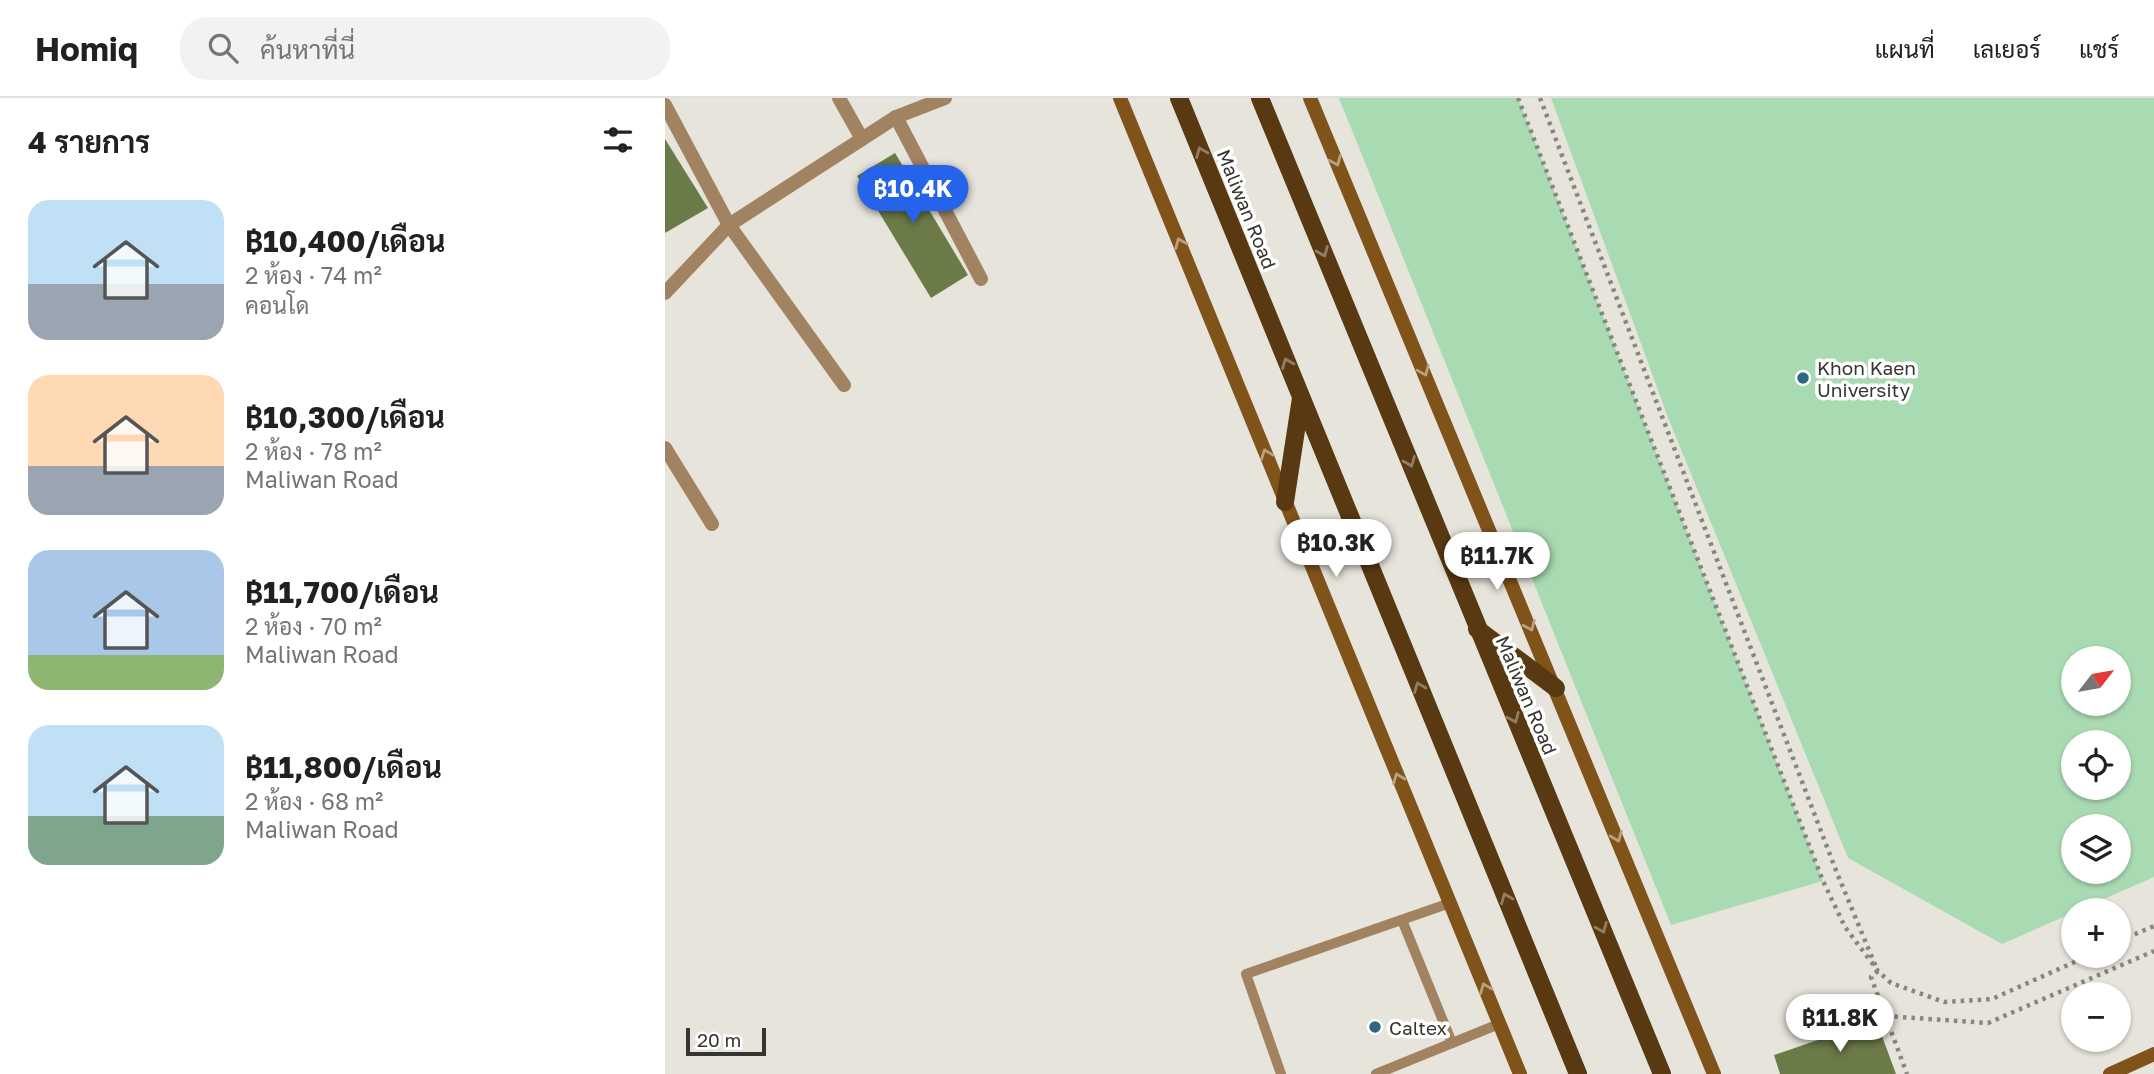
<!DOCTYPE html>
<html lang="th">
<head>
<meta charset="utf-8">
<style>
	:root { --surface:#fff; --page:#f2f2f2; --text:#202124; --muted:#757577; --line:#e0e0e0; --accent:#2563eb }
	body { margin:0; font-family:"Golos Text",Sarabun,sans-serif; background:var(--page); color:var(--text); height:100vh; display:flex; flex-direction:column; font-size:26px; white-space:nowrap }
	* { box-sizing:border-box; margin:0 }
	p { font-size:23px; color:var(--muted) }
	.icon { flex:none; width:38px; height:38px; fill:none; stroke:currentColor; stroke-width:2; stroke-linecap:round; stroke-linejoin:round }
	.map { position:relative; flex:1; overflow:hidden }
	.sheet { display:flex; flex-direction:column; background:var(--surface); width:665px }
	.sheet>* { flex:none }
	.needle { width:46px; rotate:59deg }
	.buttons { position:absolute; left:1396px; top:548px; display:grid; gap:14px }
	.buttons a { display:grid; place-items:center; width:70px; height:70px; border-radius:50%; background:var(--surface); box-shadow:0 2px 5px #0004; font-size:35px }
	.scale { position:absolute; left:21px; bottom:18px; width:80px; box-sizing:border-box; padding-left:7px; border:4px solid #363531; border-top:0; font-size:19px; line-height:24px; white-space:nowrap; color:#363531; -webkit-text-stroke:5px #fff; paint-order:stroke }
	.price { position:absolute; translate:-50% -60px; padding:0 16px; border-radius:24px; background:#fff; color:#222; font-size:23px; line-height:46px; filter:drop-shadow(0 2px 4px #0008) }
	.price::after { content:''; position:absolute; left:50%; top:42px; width:21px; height:16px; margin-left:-10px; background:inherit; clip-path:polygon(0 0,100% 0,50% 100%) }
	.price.selected { background:var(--accent); color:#fff }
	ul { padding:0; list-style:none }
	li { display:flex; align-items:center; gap:21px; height:175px; padding:0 28px }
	li span { display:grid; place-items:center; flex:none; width:196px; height:140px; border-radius:21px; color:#555 }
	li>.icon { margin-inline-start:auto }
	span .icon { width:84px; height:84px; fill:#fffc; stroke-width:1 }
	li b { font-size:30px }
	h2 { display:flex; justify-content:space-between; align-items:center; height:84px; padding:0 28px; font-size:30px }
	header { display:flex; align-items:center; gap:42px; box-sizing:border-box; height:98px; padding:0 35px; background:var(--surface); border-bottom:2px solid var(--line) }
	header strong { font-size:33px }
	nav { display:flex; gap:38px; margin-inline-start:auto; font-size:24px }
	.search { width:490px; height:63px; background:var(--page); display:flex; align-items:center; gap:18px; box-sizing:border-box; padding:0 24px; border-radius:28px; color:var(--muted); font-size:26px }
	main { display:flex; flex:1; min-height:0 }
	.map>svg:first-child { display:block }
</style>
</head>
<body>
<header>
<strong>Homiq</strong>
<div class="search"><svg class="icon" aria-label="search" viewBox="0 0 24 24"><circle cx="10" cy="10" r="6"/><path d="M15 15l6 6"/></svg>ค้นหาที่นี่</div>
<nav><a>แผนที่</a><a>เลเยอร์</a><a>แชร์</a></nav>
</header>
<main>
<section class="sheet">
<h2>4 รายการ<svg class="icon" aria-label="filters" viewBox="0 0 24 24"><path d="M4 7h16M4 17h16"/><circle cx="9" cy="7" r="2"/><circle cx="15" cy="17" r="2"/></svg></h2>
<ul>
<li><span style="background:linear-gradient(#bfe0f5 60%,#9aa5b1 0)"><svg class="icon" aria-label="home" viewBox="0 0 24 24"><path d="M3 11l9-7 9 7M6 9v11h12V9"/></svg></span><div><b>฿10,400/เดือน</b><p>2 ห้อง · 74 m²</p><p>คอนโด</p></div></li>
<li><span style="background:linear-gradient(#ffd9b3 65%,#9aa5b1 0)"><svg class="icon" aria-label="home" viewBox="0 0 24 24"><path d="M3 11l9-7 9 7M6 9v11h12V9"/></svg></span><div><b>฿10,300/เดือน</b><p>2 ห้อง · 78 m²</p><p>Maliwan Road</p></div></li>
<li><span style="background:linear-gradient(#a9c7e8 75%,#8fb573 0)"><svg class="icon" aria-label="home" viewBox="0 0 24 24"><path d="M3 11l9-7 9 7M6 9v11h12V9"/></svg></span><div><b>฿11,700/เดือน</b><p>2 ห้อง · 70 m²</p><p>Maliwan Road</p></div></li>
<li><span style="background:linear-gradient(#bfe0f5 65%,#7fa58c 0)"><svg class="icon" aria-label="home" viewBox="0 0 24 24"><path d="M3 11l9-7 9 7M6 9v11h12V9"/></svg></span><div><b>฿11,800/เดือน</b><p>2 ห้อง · 68 m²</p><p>Maliwan Road</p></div></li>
</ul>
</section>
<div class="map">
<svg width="1489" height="976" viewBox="0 0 1489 976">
	<rect width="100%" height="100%" fill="#e7e4db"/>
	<!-- water -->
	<g fill="#a9dbb3" fill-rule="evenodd">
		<path d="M674,0h179l305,783 -152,44z"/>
		<path d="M886,0h603v779l-152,67 -154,-86 -179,-438zM1409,560h45v46h-45zM1409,644h45v46h-45zM1409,728h45v46h-45z"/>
	</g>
	<!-- building -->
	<g fill="#6b7b48">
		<path d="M0,41l43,69 -43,25z"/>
		<path d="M230,55l73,122 -37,23 -74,-122z"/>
		<path d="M1211,922l20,54h-116l-6,-19z"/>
	</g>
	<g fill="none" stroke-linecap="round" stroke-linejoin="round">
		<!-- path -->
		<g stroke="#888680" stroke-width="4.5" stroke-dasharray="3.5 5" stroke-linecap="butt">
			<path d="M853,0l305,783 22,46 33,44 13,12 53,19 48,-3 96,-43"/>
			<path d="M875,0l297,775 39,94"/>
			<path d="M1454,843l35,-15"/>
			<path d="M1213,873l-7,6 36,97"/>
			<path d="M1221,918l102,7 166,-72"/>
		</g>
		<!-- lane -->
		<g stroke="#a28361" stroke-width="10">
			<path d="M737,822l50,123"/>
			<path d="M616,976l-35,-100 204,-71"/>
			<path d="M711,976l123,-50"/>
		</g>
		<!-- street -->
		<g stroke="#a28361" stroke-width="14">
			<path d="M174,0l23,41"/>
			<path d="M0,7l64,120 115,160"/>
			<path d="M231,19l85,162"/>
			<path d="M0,195l64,-68 167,-108 49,-19"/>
			<path d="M0,350l47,76"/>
		</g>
		<!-- secondary -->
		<g stroke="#80531a" stroke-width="14">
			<path d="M455,0l400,976"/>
			<path d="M645,0l404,976"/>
			<path d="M1445,976l44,-20"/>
		</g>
		<!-- primary -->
		<g stroke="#583911" stroke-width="18">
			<path d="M514,0l399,976"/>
			<path d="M595,0l402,976"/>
			<path d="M620,404l16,-104"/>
			<path d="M812,531l79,59"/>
		</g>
	</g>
	<!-- one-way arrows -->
	<defs><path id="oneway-chevron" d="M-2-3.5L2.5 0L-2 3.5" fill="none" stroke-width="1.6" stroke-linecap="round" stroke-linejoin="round" transform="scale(1.75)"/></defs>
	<g stroke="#927e64">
		<use href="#oneway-chevron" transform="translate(536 54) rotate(-112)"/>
		<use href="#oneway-chevron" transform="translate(658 154) rotate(68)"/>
		<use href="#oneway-chevron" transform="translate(622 265) rotate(-112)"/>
		<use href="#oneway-chevron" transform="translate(745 364) rotate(68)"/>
		<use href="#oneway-chevron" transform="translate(754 589) rotate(-112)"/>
		<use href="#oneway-chevron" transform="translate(849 620) rotate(67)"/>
		<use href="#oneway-chevron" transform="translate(841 800) rotate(-112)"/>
		<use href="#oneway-chevron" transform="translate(937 830) rotate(67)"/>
	</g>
	<g stroke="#b9a081">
		<use href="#oneway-chevron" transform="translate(671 63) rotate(67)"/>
		<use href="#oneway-chevron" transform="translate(515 145) rotate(-113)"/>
		<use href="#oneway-chevron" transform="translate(759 273) rotate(67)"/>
		<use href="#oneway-chevron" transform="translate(601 356) rotate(-111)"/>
		<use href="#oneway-chevron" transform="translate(865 528) rotate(67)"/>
		<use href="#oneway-chevron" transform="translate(733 680) rotate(-112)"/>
		<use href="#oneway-chevron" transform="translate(952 739) rotate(68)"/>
		<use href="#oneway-chevron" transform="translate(820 890) rotate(-112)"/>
	</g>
	<!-- markers -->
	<g fill="#316682" stroke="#fff" stroke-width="2.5">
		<circle cx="1138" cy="280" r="7"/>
		<circle cx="710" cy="929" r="7"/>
	</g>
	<g text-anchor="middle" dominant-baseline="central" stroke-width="7" stroke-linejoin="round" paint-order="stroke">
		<!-- street labels -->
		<g font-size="19" fill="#363531" stroke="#fff">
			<text transform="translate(582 111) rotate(68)">Maliwan Road</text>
			<text transform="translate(862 597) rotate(67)">Maliwan Road</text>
		</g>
		<!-- poi labels -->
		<g font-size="19" fill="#363531" stroke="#fff" text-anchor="start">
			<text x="1152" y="269">Khon Kaen<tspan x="1152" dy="22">University</tspan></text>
			<text x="724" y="929">Caltex</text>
		</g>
	</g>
</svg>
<div class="buttons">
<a><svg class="needle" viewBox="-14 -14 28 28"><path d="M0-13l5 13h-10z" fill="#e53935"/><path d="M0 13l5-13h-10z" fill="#757577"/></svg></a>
<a><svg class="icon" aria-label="locate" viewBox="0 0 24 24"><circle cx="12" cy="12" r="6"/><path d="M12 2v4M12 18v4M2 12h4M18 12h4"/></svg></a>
<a><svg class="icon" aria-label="layers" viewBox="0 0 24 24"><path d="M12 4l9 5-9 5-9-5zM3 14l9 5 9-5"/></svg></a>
<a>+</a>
<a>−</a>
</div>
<div class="scale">20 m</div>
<b class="price selected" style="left:248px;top:127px">฿10.4K</b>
<b class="price" style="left:671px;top:481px">฿10.3K</b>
<b class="price" style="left:832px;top:494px">฿11.7K</b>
<b class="price" style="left:1175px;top:956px">฿11.8K</b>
</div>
</main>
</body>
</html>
